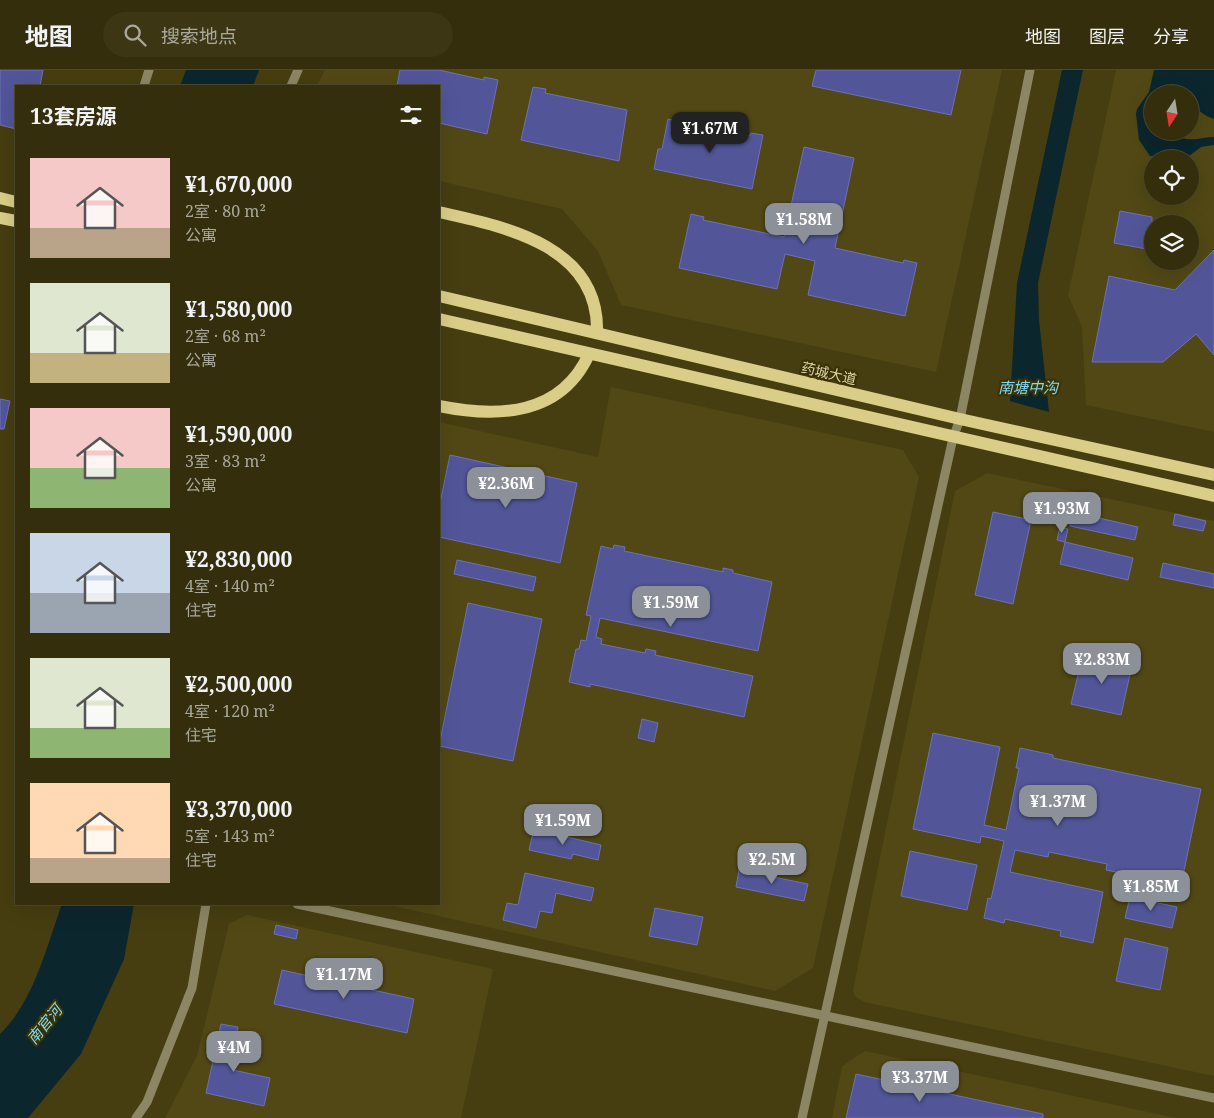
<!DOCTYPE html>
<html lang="zh">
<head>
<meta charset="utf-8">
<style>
	:root { --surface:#342e0c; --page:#3c3615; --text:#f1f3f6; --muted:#a9a89d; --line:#4e4a2d; --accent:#8c9099 }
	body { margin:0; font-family:"Noto Serif","Noto Sans SC",serif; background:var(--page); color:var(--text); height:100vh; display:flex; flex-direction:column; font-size:19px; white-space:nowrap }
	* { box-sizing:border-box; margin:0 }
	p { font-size:16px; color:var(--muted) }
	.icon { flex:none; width:28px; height:28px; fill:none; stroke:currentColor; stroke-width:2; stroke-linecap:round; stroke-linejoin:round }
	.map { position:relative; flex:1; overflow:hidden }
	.sheet { position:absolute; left:15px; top:15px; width:425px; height:820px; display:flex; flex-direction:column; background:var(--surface); border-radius:0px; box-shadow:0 5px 20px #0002,0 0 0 1px var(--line) }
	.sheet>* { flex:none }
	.needle { width:32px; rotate:192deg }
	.fabs { position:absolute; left:1144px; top:15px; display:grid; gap:10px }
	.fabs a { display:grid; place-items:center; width:55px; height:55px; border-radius:50%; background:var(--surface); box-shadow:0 5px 20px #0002,0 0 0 1px var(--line); font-size:25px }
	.price { position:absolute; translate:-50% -42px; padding:0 11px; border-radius:10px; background:var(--accent); color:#fff; font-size:16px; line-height:32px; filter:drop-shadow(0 1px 2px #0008) }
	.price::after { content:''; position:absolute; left:50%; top:30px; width:15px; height:11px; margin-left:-8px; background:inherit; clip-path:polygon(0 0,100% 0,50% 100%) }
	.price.selected { background:#222; color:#fff }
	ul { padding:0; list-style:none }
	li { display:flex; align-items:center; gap:15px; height:125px; padding:0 15px }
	li span { display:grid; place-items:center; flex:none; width:140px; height:100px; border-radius:0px; color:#555 }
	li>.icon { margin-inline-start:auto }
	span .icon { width:60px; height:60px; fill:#fffc; stroke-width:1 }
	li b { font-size:21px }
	h2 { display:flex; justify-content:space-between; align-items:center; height:60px; padding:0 15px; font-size:21px }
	header { display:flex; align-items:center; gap:30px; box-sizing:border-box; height:70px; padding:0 25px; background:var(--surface); border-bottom:1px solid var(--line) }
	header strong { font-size:24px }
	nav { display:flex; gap:28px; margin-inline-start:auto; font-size:18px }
	.search { width:350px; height:45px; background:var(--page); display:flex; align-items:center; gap:12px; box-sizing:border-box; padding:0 18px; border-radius:28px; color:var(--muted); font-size:19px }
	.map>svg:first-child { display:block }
</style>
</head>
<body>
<header>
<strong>地图</strong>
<div class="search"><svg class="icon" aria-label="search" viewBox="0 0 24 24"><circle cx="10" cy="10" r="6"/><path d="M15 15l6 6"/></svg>搜索地点</div>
<nav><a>地图</a><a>图层</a><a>分享</a></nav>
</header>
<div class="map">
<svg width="1214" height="1048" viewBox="0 0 1214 1048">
	<rect width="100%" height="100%" fill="#463e10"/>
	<!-- built -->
	<g fill="#514815" fill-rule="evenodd">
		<path d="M325,0h677l-66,302 -315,-67 -23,-54 -36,-42 -123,-28v-95h-122z"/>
		<path d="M1116,0h98v362l-128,-27 -4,-78 -14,-32zM1152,24h38v37h-38zM1152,89h38v37h-38zM1152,154h38v37h-38z"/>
		<path d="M611,317l292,63 16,27 -106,491 -38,23 -390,-87h54v-482l159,35z"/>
		<path d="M987,403l227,48v555l-350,-74 -9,-6 -2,-6 102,-499z"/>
		<path d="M247,845l246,54 -32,149h-296l32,-62 32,-132z"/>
		<path d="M865,981l311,67h-344l10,-52z"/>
	</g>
	<!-- water -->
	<g fill="#0c262e">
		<path d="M186,0h73l-6,16h-73z"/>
		<path d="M1062,0h21l-45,213 1,37 10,92 -39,-11 7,-118z"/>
		<path d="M1154,0h60v49c-12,-3 -16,-12 -24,-14v-11h-38v37h22c10,14 25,6 40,6v8l-13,2 -16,12 -35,-3 -11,-16 -3,-26 1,-5 12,-17z"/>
		<path d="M62,834h72l-10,55 -43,95 -53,64h-28v-84c34,-33 46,-86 62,-130z"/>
	</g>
	<!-- building -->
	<g fill="#525698" stroke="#6c72b7">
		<path d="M0,0h43l-3,16h-24v43l-16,-4z"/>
		<path d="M400,0h39l45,10v-3l14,3 -11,54 -48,-11v-37h-42z"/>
		<path d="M816,0h145l-10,45 -139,-29z"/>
		<path d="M533,17l13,2 -1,4 82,17 -8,51 -98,-21z"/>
		<path d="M668,49l82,17 1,-3 12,2 -11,54 -98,-20 4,-20h4z"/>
		<path d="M804,77l50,11 -19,90 68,15 1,-3 13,3 -12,53 -97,-21 7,-34 -30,-7 -8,35 -98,-21 12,-54 13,3 -1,3 81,17z"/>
		<path d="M1120,141l32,6v33l-38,-7z"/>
		<path d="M1214,180v105l-18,-21 -33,28h-71l17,-86 66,14z"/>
		<path d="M0,329l10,2 -6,28h-4z"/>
		<path d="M450,385l127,28 -17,80 -121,-26v-29z"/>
		<path d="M993,442l38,8 -18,84 -38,-9z"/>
		<path d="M1073,442l65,15 -3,13 -65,-14z"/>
		<path d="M1175,444l31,7 -3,10 -30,-6z"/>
		<path d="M1060,457l8,2 -3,13 -8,-2z"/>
		<path d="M1065,472l68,16 -5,22 -68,-16z"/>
		<path d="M614,475l11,2 -1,4 99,21v-4l10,2v3l39,9 -14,69 -158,-33 -4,19 6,2 -1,5 44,9 1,-4 10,2 -1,4 98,21 -9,41 -154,-33v3l-21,-5 7,-33h3l2,-9 5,1 5,-25 -5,-1 15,-69 12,3z"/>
		<path d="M457,490l79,17 -3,14 -79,-17z"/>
		<path d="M1163,493l51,11v14l-54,-11z"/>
		<path d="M468,533l74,16 -29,142 -74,-15z"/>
		<path d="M1083,584l49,11 -11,50 -50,-11z"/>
		<path d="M642,649l16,4 -4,19 -16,-4z"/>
		<path d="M933,663l67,14 -16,78 22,5 13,-62h-3l4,-20 33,7v3l148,31 -20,96 -75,-15 1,-6 -58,-12 -1,5 -33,-7 -5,22 93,20 -10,51 -33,-7 1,-5 -56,-12 -1,4 -20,-5 4,-20 3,1 13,-58 -23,-5 -1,7 -67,-14z"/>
		<path d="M534,759l67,16 -3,15 -25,-6 -2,5 -42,-9z"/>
		<path d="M910,781l67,14 -10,45 -66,-14z"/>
		<path d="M739,800l69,14 -4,17 -68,-14z"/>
		<path d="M525,803l69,15 -3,13 -35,-8 -4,20 -12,-2 -4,17 -33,-8 4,-17 11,2z"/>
		<path d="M1130,827l47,10 -5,21 -47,-10z"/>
		<path d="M655,838l48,9 -6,28 -48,-9z"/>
		<path d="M276,855l22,5 -2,9 -22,-5z"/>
		<path d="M1125,868l43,10 -8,42 -44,-9z"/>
		<path d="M282,900l45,10 1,-3 9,3 2,-9 23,5 -2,8 9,2 -1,3 46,10 -7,34 -133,-29z"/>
		<path d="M221,954l17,3 -4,22h3l-4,21 37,8 -6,28 -58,-13z"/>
		<path d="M856,1004l187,40v4h-197z"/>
	</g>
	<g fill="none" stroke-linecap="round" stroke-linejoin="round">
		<!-- minor -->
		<g stroke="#8c8665" stroke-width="9">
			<path d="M144,16l5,-16"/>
			<path d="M291,16l7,-16"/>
			<path d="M297,834l917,194"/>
			<path d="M136,1048l11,-16 45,-114 14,-84"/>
			<path d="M802,1048l151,-680 7,-19 70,-349"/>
		</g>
		<!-- major -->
		<g stroke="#dacd88" stroke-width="12">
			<path d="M0,128l16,4"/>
			<path d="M439,142c67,15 161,34 158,121"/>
			<path d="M0,148l16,3"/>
			<path d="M439,226l521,123 254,56"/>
			<path d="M439,249l775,177"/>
			<path d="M439,336c59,12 122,10 150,-52"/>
		</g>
	</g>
	<g text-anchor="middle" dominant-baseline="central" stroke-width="4.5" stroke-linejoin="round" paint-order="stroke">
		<!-- street labels -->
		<g font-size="14" fill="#dbd4ac" stroke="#3b3304">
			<text transform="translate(829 303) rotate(13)">药城大道</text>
		</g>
		<!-- water labels -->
		<g font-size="15" font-style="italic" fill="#82dbf5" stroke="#3b3304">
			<text x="1028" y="317">南塘中沟</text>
			<text transform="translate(44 954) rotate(-51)">南官河</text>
		</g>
	</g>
</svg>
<div class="fabs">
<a><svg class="needle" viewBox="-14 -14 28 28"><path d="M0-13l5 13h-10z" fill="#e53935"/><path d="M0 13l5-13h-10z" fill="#a9a89d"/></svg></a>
<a><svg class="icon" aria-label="locate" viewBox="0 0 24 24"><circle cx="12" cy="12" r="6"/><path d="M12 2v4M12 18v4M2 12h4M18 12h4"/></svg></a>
<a><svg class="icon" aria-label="layers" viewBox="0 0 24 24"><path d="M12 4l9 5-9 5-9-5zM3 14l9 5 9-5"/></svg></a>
</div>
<b class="price selected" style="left:710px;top:84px">¥1.67M</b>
<b class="price" style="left:804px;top:175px">¥1.58M</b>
<b class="price" style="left:506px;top:439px">¥2.36M</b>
<b class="price" style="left:1062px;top:464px">¥1.93M</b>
<b class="price" style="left:671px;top:558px">¥1.59M</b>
<b class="price" style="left:1102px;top:615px">¥2.83M</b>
<b class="price" style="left:1058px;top:757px">¥1.37M</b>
<b class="price" style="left:563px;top:776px">¥1.59M</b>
<b class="price" style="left:772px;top:815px">¥2.5M</b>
<b class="price" style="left:1151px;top:842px">¥1.85M</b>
<b class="price" style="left:344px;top:930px">¥1.17M</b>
<b class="price" style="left:234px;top:1003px">¥4M</b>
<b class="price" style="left:920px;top:1033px">¥3.37M</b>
<section class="sheet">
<h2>13套房源<svg class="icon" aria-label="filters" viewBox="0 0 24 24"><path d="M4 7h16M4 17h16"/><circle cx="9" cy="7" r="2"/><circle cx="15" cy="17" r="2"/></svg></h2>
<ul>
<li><span style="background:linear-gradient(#f6c9c9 70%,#b9a48a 0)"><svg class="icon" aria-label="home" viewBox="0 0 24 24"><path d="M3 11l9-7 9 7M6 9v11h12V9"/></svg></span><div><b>¥1,670,000</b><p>2室 · 80 m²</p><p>公寓</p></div></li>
<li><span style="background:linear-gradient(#dfe7d0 70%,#c2b280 0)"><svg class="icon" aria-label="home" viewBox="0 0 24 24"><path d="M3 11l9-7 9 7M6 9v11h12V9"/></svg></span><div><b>¥1,580,000</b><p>2室 · 68 m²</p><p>公寓</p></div></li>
<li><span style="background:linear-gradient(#f6c9c9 60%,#8fb573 0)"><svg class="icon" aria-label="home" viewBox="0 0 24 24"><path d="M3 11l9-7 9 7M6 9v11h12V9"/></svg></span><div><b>¥1,590,000</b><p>3室 · 83 m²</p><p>公寓</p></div></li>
<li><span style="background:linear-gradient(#c9d6e8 60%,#9aa5b1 0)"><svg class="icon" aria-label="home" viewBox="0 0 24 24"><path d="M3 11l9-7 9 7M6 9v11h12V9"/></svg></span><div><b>¥2,830,000</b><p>4室 · 140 m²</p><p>住宅</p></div></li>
<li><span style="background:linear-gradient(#dfe7d0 70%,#8fb573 0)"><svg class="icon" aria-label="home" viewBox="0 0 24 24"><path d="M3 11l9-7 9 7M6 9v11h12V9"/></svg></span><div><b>¥2,500,000</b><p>4室 · 120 m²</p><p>住宅</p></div></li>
<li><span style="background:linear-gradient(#ffd9b3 75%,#b9a48a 0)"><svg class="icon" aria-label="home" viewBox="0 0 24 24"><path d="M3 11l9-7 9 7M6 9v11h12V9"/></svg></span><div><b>¥3,370,000</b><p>5室 · 143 m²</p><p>住宅</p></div></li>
</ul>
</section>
</div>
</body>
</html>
